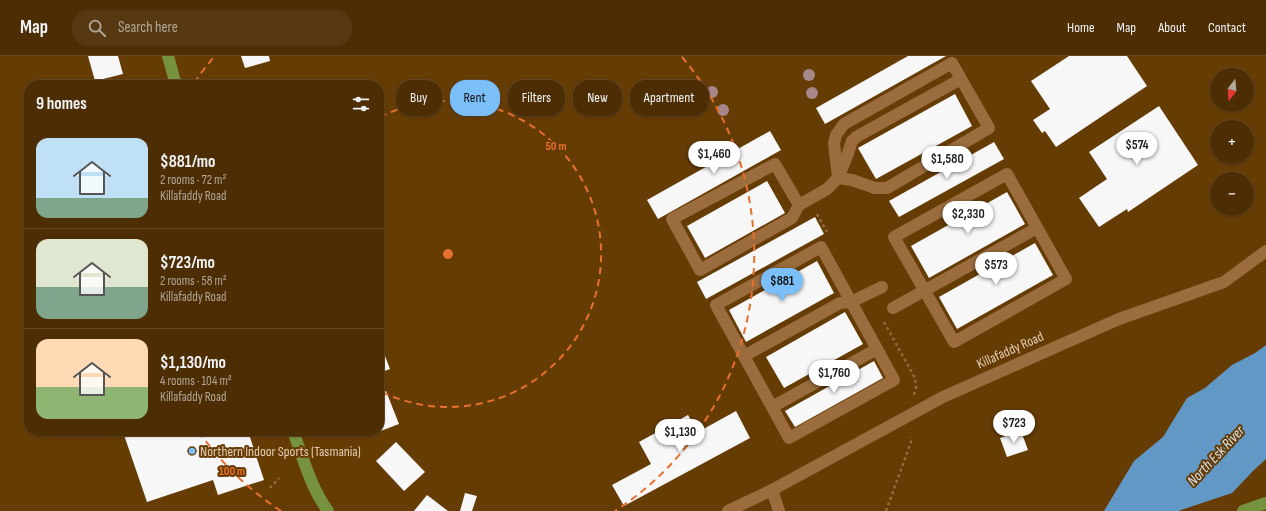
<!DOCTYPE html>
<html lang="en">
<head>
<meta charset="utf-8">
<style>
	:root { --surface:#4c2d04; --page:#563913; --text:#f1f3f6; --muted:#b2a89a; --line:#634926; --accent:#7abff8 }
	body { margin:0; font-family:"Sofia Sans Condensed",sans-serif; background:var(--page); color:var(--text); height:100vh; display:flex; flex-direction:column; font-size:15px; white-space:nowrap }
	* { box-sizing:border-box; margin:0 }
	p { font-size:13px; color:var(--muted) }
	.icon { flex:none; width:22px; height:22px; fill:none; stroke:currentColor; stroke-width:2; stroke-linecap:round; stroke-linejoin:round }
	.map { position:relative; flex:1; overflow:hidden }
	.drawer { position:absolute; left:24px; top:24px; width:360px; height:356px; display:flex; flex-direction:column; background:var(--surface); border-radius:16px; box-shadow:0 1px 3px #0004,0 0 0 1px var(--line) }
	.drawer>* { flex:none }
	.top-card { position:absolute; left:396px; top:24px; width:380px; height:36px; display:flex; gap:8px }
	.needle { width:26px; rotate:196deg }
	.fabs { position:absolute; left:1210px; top:12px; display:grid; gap:8px }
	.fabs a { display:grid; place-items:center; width:44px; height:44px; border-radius:50%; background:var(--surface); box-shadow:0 1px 3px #0004,0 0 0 1px var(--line); font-size:20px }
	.price { position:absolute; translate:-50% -34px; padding:0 9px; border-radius:14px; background:#fff; color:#222; font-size:13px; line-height:26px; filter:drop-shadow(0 1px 2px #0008) }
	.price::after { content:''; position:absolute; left:50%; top:24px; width:12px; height:9px; margin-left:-6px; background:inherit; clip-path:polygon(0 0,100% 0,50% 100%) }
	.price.current { background:var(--accent); color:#111 }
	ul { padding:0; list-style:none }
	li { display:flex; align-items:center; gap:12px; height:100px; padding:0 12px }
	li+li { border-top:1px solid var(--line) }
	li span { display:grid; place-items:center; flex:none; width:112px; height:80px; border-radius:12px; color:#555 }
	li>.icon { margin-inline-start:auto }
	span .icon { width:48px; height:48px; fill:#fffc; stroke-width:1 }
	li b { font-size:17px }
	h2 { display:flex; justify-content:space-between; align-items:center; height:48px; padding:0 12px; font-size:17px }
	.pill { padding:0 14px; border-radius:16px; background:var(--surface); box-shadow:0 1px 3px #0004,0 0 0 1px var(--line); font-size:14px; line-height:36px }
	.pill.current { background:var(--accent); color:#111 }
	header { display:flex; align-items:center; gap:24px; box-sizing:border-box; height:56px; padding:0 20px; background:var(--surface); border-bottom:1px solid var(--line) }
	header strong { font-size:19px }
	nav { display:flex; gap:22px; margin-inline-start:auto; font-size:14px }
	.search { width:280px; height:36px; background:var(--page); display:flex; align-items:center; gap:10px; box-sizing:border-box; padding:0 14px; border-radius:16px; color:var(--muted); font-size:15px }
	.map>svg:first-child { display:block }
</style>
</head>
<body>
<header>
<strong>Map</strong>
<div class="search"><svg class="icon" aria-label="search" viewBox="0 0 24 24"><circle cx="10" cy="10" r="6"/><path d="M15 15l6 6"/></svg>Search here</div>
<nav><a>Home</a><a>Map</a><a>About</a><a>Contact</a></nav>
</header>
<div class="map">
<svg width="1266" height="455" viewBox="0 0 1266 455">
	<rect width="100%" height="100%" fill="#663c05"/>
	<!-- water -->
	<path fill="#6298c6" d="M1266,289v114l-13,12 -38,40h-111l30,-50 29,-24 24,-39 18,-10 27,-23 23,-12z"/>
	<!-- pier -->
	<path fill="#663c05" d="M1235,436l-17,19h-40z"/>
	<!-- building -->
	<g fill="#f7f7f7">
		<path d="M88,0h30l5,18 -28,7z"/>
		<path d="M241,0h28l1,5 -25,7z"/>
		<path d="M908,0h38l-121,68 -9,-16z"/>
		<path d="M1069,0h58l20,30 -91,61 -11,-16 -3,2 -9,-13 17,-11 -19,-28z"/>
		<path d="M955,38l17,32 -96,53 -18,-31z"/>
		<path d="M1159,50l39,59 -70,47 -1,-3 -28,18 -20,-29 28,-19 -18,-27z"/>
		<path d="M770,75l11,19 -123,69 -11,-19z"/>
		<path d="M994,86l10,17 -105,58 -10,-16z"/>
		<path d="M767,125l18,32 -80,45 -18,-32z"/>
		<path d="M1007,136l18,32 -96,54 -18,-32z"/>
		<path d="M815,161l9,17 -118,65 -9,-17z"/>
		<path d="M1035,187l18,32 -96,54 -18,-32z"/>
		<path d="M817,205l17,32 -88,49 -17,-32z"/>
		<path d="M845,256l18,32 -79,44 -18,-31z"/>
		<path d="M379,284l11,29 -11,4z"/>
		<path d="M874,305l9,17 -88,49 -10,-16z"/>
		<path d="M386,335l13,33 -29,11 -1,-4h10v-37z"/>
		<path d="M736,355l14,27 -126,68 -12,-21 39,-21 -12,-22 49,-27 10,17z"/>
		<path d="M126,375h122l16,49 -46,15 -5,-15 -66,22 -24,-70z"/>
		<path d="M1021,375l7,19 -21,7 -7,-19z"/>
		<path d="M396,386l29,30 -21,19 -28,-30z"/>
		<path d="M465,437l12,3 -5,15h-12z"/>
		<path d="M427,439l21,16h-34z"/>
	</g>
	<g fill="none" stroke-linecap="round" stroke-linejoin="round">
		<!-- path -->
		<g stroke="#906b3e" stroke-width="2.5" stroke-dasharray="3 3" stroke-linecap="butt">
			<path d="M817,158l10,18"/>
			<path d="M884,266l31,56 1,9 -2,8"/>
			<path d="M270,432l9,-10"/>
			<path d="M886,455l25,-69 -1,-5"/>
		</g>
		<!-- minor -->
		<g stroke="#9a6c3e" stroke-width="12">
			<path d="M1007,118l59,105 -112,63 -60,-105z"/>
			<path d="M799,149l-24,-41 -103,55 28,51 92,-52 7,-13 28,-16 11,-11 -4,-35 2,-8 8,-11 108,-61 37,65 -102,60h-12l-23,-8 -14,-2 9,-22 5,-15 4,-4 105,-58"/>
			<path d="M821,191l73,133 -105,58 -73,-133z"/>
			<path d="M893,252l144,-80"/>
			<path d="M744,300l96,-53 11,-1 31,-15"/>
			<path d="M772,351l105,-58"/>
			<path d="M772,434l7,21"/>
			<path d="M728,455l44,-21 171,-93 176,-78 105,-37 42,-31"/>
		</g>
		<!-- highway -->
		<g stroke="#76923f" stroke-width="12">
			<path d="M168,0l8,29"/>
			<path d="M293,375c10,27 18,57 35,80"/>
			<path d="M1243,455l23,-8"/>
		</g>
	</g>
	<!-- trees -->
	<g fill="#a6878a">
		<circle cx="809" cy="19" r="6"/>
		<circle cx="712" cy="36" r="6"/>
		<circle cx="812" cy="37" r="6"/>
		<circle cx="723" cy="54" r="6"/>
	</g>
	<!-- distance rings -->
	<g fill="none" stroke="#e8702e" stroke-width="2" stroke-dasharray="7 5">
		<path d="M380 61A153 153 0 1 1 380 335"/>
		<path d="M281 455A306 306 0 0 1 199 376M194 27A306 306 0 0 1 214 1M682 1A306 306 0 0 1 615 455"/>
	</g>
	<!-- markers -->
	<circle fill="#7abff8" stroke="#663c05" stroke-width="1.5" cx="192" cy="395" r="4"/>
	<g text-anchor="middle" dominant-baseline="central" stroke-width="4" stroke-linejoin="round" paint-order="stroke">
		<!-- street labels -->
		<g font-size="14" fill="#e6ccb4" stroke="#663c05">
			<text transform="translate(1010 294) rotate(-24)">Killafaddy Road</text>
		</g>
		<!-- poi labels -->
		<g font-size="14" fill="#e6ccb4" stroke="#663c05" text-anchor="start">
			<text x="200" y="395">Northern Indoor Sports (Tasmania)</text>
		</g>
		<!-- water labels -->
		<g font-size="15" font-style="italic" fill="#d7e5f3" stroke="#663c05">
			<text transform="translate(1216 400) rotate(-47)">North Esk River</text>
		</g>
	</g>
	<circle cx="448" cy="198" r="6" fill="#e8702e" stroke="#663c05" stroke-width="2"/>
	<g font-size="12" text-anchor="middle" font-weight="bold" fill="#e8702e" stroke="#663c05" stroke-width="4" stroke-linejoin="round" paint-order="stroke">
		<text x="556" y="94">50 m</text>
		<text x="232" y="419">100 m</text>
	</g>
</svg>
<div class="fabs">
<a><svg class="needle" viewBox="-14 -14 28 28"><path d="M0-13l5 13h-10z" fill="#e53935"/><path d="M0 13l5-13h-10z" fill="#b2a89a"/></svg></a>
<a>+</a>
<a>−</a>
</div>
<b class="price" style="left:1137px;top:110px">$574</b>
<b class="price" style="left:714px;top:119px">$1,460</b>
<b class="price" style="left:947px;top:124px">$1,580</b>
<b class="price" style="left:968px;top:179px">$2,330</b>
<b class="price" style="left:996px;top:230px">$573</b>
<b class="price current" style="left:782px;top:246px">$881</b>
<b class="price" style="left:834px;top:338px">$1,760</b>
<b class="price" style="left:1014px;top:388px">$723</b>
<b class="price" style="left:680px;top:397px">$1,130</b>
<div class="top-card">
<a class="pill">Buy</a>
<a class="pill current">Rent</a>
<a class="pill">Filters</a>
<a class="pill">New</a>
<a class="pill">Apartment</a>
</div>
<section class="drawer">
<h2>9 homes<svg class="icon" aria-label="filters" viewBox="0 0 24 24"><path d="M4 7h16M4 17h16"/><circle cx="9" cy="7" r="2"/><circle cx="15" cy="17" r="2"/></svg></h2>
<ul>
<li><span style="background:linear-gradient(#bfe0f5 75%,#7fa58c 0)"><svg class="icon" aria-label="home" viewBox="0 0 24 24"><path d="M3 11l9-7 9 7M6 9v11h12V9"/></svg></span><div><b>$881/mo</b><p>2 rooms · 72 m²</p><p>Killafaddy Road</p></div></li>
<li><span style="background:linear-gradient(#dfe7d0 60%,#7fa58c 0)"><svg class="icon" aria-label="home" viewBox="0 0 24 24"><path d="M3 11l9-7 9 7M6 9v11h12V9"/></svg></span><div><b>$723/mo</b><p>2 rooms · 58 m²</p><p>Killafaddy Road</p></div></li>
<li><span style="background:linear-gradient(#ffd9b3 60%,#8fb573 0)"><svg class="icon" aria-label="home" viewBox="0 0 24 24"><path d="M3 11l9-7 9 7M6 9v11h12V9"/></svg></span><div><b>$1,130/mo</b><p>4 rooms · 104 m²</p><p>Killafaddy Road</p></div></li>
</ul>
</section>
</div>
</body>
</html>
